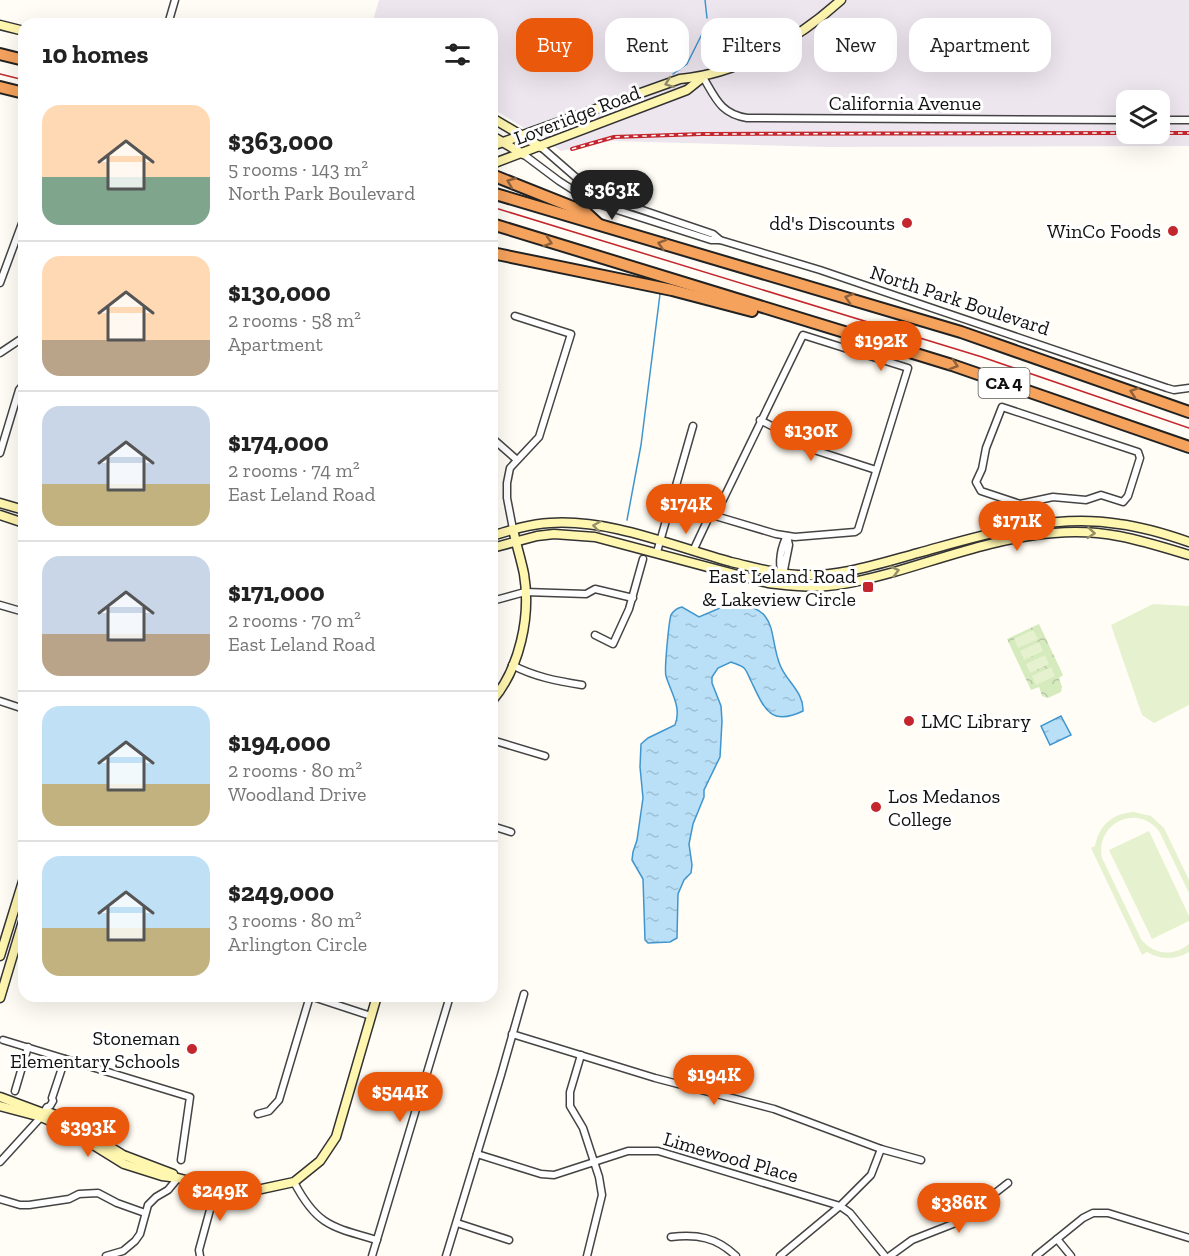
<!DOCTYPE html>
<html lang="en">
<head>
<meta charset="utf-8">
<style>
	:root { --surface:#fff; --page:#f6f6f6; --text:#222; --muted:#767676; --line:#e0e0e0; --accent:#ea580c }
	body { margin:0; font-family:"Zilla Slab",serif; background:var(--page); color:var(--text); height:100vh; display:flex; flex-direction:column; font-size:22px; white-space:nowrap }
	* { box-sizing:border-box; margin:0 }
	p { font-size:20px; color:var(--muted) }
	.icon { flex:none; width:33px; height:33px; fill:none; stroke:currentColor; stroke-width:2; stroke-linecap:round; stroke-linejoin:round }
	.map { position:relative; flex:1; overflow:hidden }
	.panel { position:absolute; left:18px; top:18px; width:480px; height:984px; display:flex; flex-direction:column; background:var(--surface); border-radius:18px; box-shadow:0 6px 24px #0002 }
	.panel>* { flex:none }
	.top-card { position:absolute; left:516px; top:18px; width:570px; height:54px; display:flex; gap:12px }
	.fabs { position:absolute; left:1116px; top:90px; display:grid; gap:12px }
	.fabs a { display:grid; place-items:center; width:54px; height:54px; border-radius:12px; background:var(--surface); box-shadow:0 6px 24px #0002; font-size:30px }
	.price { position:absolute; translate:-50% -51px; padding:0 14px; border-radius:21px; background:var(--accent); color:#fff; font-size:20px; line-height:39px; filter:drop-shadow(0 2px 3px #0008) }
	.price::after { content:''; position:absolute; left:50%; top:36px; width:18px; height:14px; margin-left:-9px; background:inherit; clip-path:polygon(0 0,100% 0,50% 100%) }
	.price.on { background:#222; color:#fff }
	ul { padding:0; list-style:none }
	li { display:flex; align-items:center; gap:18px; height:150px; padding:0 24px }
	li+li { border-top:2px solid var(--line) }
	li span { display:grid; place-items:center; flex:none; width:168px; height:120px; border-radius:18px; color:#555 }
	li>.icon { margin-inline-start:auto }
	span .icon { width:72px; height:72px; fill:#fffc; stroke-width:1 }
	li b { font-size:26px }
	h2 { display:flex; justify-content:space-between; align-items:center; height:72px; padding:0 24px; font-size:26px }
	.tag { padding:0 21px; border-radius:18px; background:var(--surface); box-shadow:0 6px 24px #0002; font-size:21px; line-height:54px }
	.tag.on { background:var(--accent); color:#fff }
	.map>svg:first-child { display:block }
</style>
</head>
<body>
<div class="map">
<svg width="1189" height="1256" viewBox="0 0 1189 1256">
	<defs>
		<pattern id="park-crowns" width="20" height="18" patternUnits="userSpaceOnUse" patternTransform="scale(1.5)"><rect width="20" height="18" fill="#d5ebbd"/><path d="M2 6a3 3 0 1 1 6 0M12 15a3 3 0 1 1 6 0" fill="none" stroke="#b6c8a1"/></pattern>
		<pattern id="water-ripples" width="26" height="14" patternUnits="userSpaceOnUse" patternTransform="scale(1.5)"><rect width="26" height="14" fill="#b9e0f7"/><path d="M2 4q2-2 4 0t4 0M15 11q2-2 4 0t4 0" fill="none" stroke="#9ebfd3"/></pattern>
	</defs>
	<rect width="100%" height="100%" fill="#fffdf5"/>
	<!-- industrial -->
	<path fill="#eee6ef" fill-rule="evenodd" d="M379,0h810v146l-362,1 -214,-6 -52,10 -69,-43v-84h-120zM1126,100h34v34h-34z"/>
	<!-- park -->
	<path fill="url(#park-crowns)" d="M1039,624l24,51 -4,3 3,9 -1,5 -13,6 -6,-2 -3,-9 -8,3 -24,-51z"/>
	<!-- pitch -->
	<g fill="#e6f2cf">
		<path d="M1153,604l36,2v99l-35,18 -12,-8 -31,-90z"/>
		<path d="M1033,630l5,9 -20,9 -4,-9z"/>
		<path d="M1039,642l4,9 -19,9 -4,-9z"/>
		<path d="M1045,655l4,9 -19,9 -4,-9z"/>
		<path d="M1051,667l4,9 -19,9 -4,-9z"/>
		<path d="M1134,812l17,4 13,12 25,52v13l-30,-62c-22,-28 -64,-8 -57,27l39,81c13,16 32,18 48,5v8c-14,8 -28,8 -42,0l-5,3 -51,-107 4,-2c4,-21 18,-33 39,-34z"/>
		<path d="M1149,831l40,85v5l-37,18 -43,-89z"/>
	</g>
	<!-- water -->
	<g fill="url(#water-ripples)" stroke="#3f96cf" stroke-width="1.5">
		<path d="M735,604c45,4 33,31 45,61 6,16 24,27 23,46 -33,16 -39,-3 -52,-30 -2,-4 -4,-10 -7,-13 -3,-3 -8,-4 -13,-6l-13,6 -6,9v6l9,23 1,15 -2,36 -16,33v7l-11,27 -4,20 3,21 -1,8 -7,7 -6,14 -1,44 -7,4 -22,1 -3,-3 -2,-61 -11,-19 1,-8 4,-12 6,-42 -3,-31 1,-23 7,-6 27,-13c7,-18 -4,-32 -9,-49 -2,-6 3,-55 5,-61 3,-5 6,-7 11,-8l17,10 28,-12z"/>
		<path d="M1061,716l10,19 -21,10 -9,-19z"/>
	</g>
	<g fill="none" stroke-linecap="round" stroke-linejoin="round">
		<!-- stream -->
		<g stroke="#3f96cf" stroke-width="1.5">
			<path d="M705,0l2,18"/>
			<path d="M673,74l14,-10 16,-32"/>
			<path d="M627,520l14,-75 19,-151"/>
		</g>
		<defs>
			<g id="street">
				<path d="M168,24l7,-24"/>
				<path d="M703,77c13,22 18,37 44,41l379,2"/>
				<path d="M1160,120h29"/>
				<path d="M541,147l54,47 118,40 7,6"/>
				<path d="M523,154l36,27 33,21 119,38h9l100,30 347,118 7,2 15,-2"/>
				<path d="M0,283l24,-65"/>
				<path d="M0,353l24,-16"/>
				<path d="M1002,407l136,45 2,6 -12,38 -5,6 -22,-7 -15,5 -33,-3 -33,7 -39,-13 -5,-9 6,-13 4,-21z"/>
				<path d="M760,420l37,19 11,9 68,22"/>
				<path d="M492,438l25,22"/>
				<path d="M0,453l19,-63 5,-6"/>
				<path d="M1029,503l4,33"/>
				<path d="M513,529l-6,-31v-15l3,-15 29,-31 32,-103 -56,-18"/>
				<path d="M693,551l15,-32 10,-9 85,-175 105,33 -50,162 -3,2 -60,5 -19,-3 -64,-19"/>
				<path d="M657,552l36,-126"/>
				<path d="M781,585l8,-40 -2,-9c-6,11 -9,26 -5,38"/>
				<path d="M492,601l33,-9 61,2 9,-5 38,9"/>
				<path d="M0,605l24,7"/>
				<path d="M595,635l18,9 16,-35 14,-50"/>
				<path d="M512,665c23,12 45,16 70,20"/>
				<path d="M0,701l24,8"/>
				<path d="M492,740l53,16"/>
				<path d="M492,826l19,6"/>
				<path d="M310,996l61,20"/>
				<path d="M512,1034l143,44 119,31 107,40 40,11"/>
				<path d="M3,1040l187,57 -9,63"/>
				<path d="M581,1055l-11,37v14l13,22 16,49 3,18 -15,61"/>
				<path d="M15,1091l13,-44"/>
				<path d="M258,1114l11,-3 10,-11 31,-104"/>
				<path d="M477,1154l64,20 13,1 74,-24h30l182,55 10,7 35,43"/>
				<path d="M0,1162l41,-45 6,-10 3,-1 3,-5 -1,-3 13,-39"/>
				<path d="M294,1182c23,44 38,45 83,58"/>
				<path d="M0,1199l20,6h9l40,-6 10,-5 19,-1 19,10 28,10"/>
				<path d="M457,1223l52,17"/>
				<path d="M671,1237c26,-3 45,0 65,19"/>
				<path d="M1057,1239l14,17"/>
				<path d="M106,1256l17,-5 12,-10 5,-7 8,-29 8,-8 12,-7 10,-12"/>
				<path d="M200,1256l-1,-6 17,-62"/>
				<path d="M372,1256l78,-260"/>
				<path d="M446,1256l55,-181 23,-81"/>
				<path d="M780,1256l60,-50 31,-31 10,-26"/>
				<path d="M890,1256l22,-16 46,-18 50,-39"/>
				<path d="M1036,1256l47,-38 10,-5h15l81,25"/>
			</g>
			<g id="secondary">
				<path d="M0,25l24,6"/>
				<path d="M492,118l49,29"/>
				<path d="M492,136l31,18"/>
				<path d="M492,146l188,-67c59,-5 118,-40 161,-79"/>
				<path d="M492,164l195,-74 15,-12"/>
				<path d="M0,503l24,7"/>
				<path d="M0,515l24,8"/>
				<path d="M492,536c19,-6 38,-12 58,-13 61,-4 122,23 181,39 22,5 44,12 67,13 42,2 80,-11 120,-22 66,-18 132,-40 201,-29 24,3 47,10 70,18"/>
				<path d="M492,548l45,-12 17,-2 41,3 173,46c19,2 39,5 59,3 23,-2 45,-8 67,-14 52,-15 106,-35 160,-39 50,-5 89,8 135,22"/>
				<path d="M492,701c28,-33 39,-85 32,-127 -3,-15 -8,-30 -11,-45"/>
				<path d="M0,956l24,-78"/>
				<path d="M0,998l24,-80"/>
				<path d="M0,1097l43,16h8l17,8 55,34 50,19"/>
				<path d="M0,1106l41,11 25,11 58,36 38,12 16,2 38,10 32,4 46,-10 26,-21 16,-24 41,-141"/>
			</g>
			<g id="highway">
				<path d="M0,54l24,6"/>
				<path d="M0,87l24,6"/>
				<path d="M492,175l93,37 13,12"/>
				<path d="M492,193l469,139 228,80"/>
				<path d="M492,224l460,141 237,82"/>
				<path d="M492,253l180,37 80,21"/>
			</g>
		</defs>
		<!-- street casing -->
		<use href="#street" stroke="#444" stroke-width="9"/>
		<!-- secondary casing -->
		<use href="#secondary" stroke="#333" stroke-width="11"/>
		<!-- highway casing -->
		<use href="#highway" stroke="#222" stroke-width="14"/>
		<!-- street -->
		<use href="#street" stroke="#fff" stroke-width="6"/>
		<!-- secondary -->
		<use href="#secondary" stroke="#fff6b0" stroke-width="8"/>
		<!-- highway -->
		<use href="#highway" stroke="#f5a25d" stroke-width="10"/>
		<!-- tram -->
		<g stroke="#c4262e" stroke-width="1.5">
			<path d="M0,74l24,6"/>
			<path d="M492,207l490,150 207,71"/>
		</g>
		<defs>
			<g id="rail">
				<path d="M1160,133h29"/>
				<path d="M572,149l42,-12 88,-3 424,-1"/>
			</g>
		</defs>
		<!-- rail casing -->
		<use href="#rail" stroke="#c4262e" stroke-width="4"/>
		<!-- rail -->
		<use href="#rail" stroke="#fff" stroke-width="1.5" stroke-dasharray="4.5" stroke-linecap="butt"/>
	</g>
	<!-- one-way arrows -->
	<defs><path id="oneway-chevron" d="M-2-3.5L2.5 0L-2 3.5" fill="none" stroke-width="1.6" stroke-linecap="round" stroke-linejoin="round" transform="scale(1.5)"/></defs>
	<g stroke="#948f68">
		<use href="#oneway-chevron" transform="translate(669 83) rotate(160)"/>
		<use href="#oneway-chevron" transform="translate(597 526) rotate(-172)"/>
		<use href="#oneway-chevron" transform="translate(1091 533) rotate(5)"/>
		<use href="#oneway-chevron" transform="translate(895 571) rotate(-15)"/>
	</g>
	<g stroke="#8e613b">
		<use href="#oneway-chevron" transform="translate(511 182) rotate(-158)"/>
		<use href="#oneway-chevron" transform="translate(548 242) rotate(18)"/>
		<use href="#oneway-chevron" transform="translate(662 244) rotate(-164)"/>
		<use href="#oneway-chevron" transform="translate(849 298) rotate(-163)"/>
		<use href="#oneway-chevron" transform="translate(954 365) rotate(18)"/>
		<use href="#oneway-chevron" transform="translate(1134 392) rotate(-161)"/>
	</g>
	<!-- markers -->
	<g fill="#c4262e" stroke="#fff" stroke-width="2">
		<circle cx="907" cy="223" r="6"/>
		<circle cx="1173" cy="231" r="6"/>
		<rect x="862" y="581" width="12" height="12" rx="3"/>
		<circle cx="909" cy="721" r="6"/>
		<circle cx="876" cy="807" r="6"/>
		<circle cx="192" cy="1049" r="6"/>
	</g>
	<g text-anchor="middle" dominant-baseline="central" stroke-width="6" stroke-linejoin="round" paint-order="stroke">
		<!-- shield labels -->
		<rect fill="#fff" stroke="#585858" stroke-width="1.5" x="978.5" y="368" width="51" height="30" rx="4.5"/>
		<g font-size="18" font-weight="bold" fill="#111">
			<text x="1004" y="383">CA 4</text>
		</g>
		<!-- street labels -->
		<g font-size="20" fill="#111" stroke="#fff">
			<text x="905" y="103">California Avenue</text>
			<text transform="translate(577 115) rotate(-21)">Loveridge Road</text>
			<text transform="translate(960 300) rotate(18)">North Park Boulevard</text>
			<text transform="translate(731 1157) rotate(16)">Limewood Place</text>
		</g>
		<!-- poi labels -->
		<g font-size="20" fill="#111" stroke="#fff" text-anchor="end">
			<text x="895" y="223">dd's Discounts</text>
			<text x="1161" y="231">WinCo Foods</text>
			<text x="856" y="576">East Leland Road<tspan x="856" dy="23">&amp; Lakeview Circle</tspan></text>
			<text x="921" y="721" text-anchor="start">LMC Library</text>
			<text x="888" y="796" text-anchor="start">Los Medanos<tspan x="888" dy="23">College</tspan></text>
			<text x="180" y="1038">Stoneman<tspan x="180" dy="23">Elementary Schools</tspan></text>
		</g>
	</g>
</svg>
<div class="fabs">
<a><svg class="icon" aria-label="layers" viewBox="0 0 24 24"><path d="M12 4l9 5-9 5-9-5zM3 14l9 5 9-5"/></svg></a>
</div>
<b class="price on" style="left:612px;top:221px">$363K</b>
<b class="price" style="left:881px;top:372px">$192K</b>
<b class="price" style="left:811px;top:462px">$130K</b>
<b class="price" style="left:686px;top:535px">$174K</b>
<b class="price" style="left:1017px;top:552px">$171K</b>
<b class="price" style="left:714px;top:1106px">$194K</b>
<b class="price" style="left:400px;top:1123px">$544K</b>
<b class="price" style="left:88px;top:1158px">$393K</b>
<b class="price" style="left:220px;top:1222px">$249K</b>
<b class="price" style="left:959px;top:1234px">$386K</b>
<div class="top-card">
<a class="tag on">Buy</a>
<a class="tag">Rent</a>
<a class="tag">Filters</a>
<a class="tag">New</a>
<a class="tag">Apartment</a>
</div>
<section class="panel">
<h2>10 homes<svg class="icon" aria-label="filters" viewBox="0 0 24 24"><path d="M4 7h16M4 17h16"/><circle cx="9" cy="7" r="2"/><circle cx="15" cy="17" r="2"/></svg></h2>
<ul>
<li><span style="background:linear-gradient(#ffd9b3 60%,#7fa58c 0)"><svg class="icon" aria-label="home" viewBox="0 0 24 24"><path d="M3 11l9-7 9 7M6 9v11h12V9"/></svg></span><div><b>$363,000</b><p>5 rooms · 143 m²</p><p>North Park Boulevard</p></div></li>
<li><span style="background:linear-gradient(#ffd9b3 70%,#b9a48a 0)"><svg class="icon" aria-label="home" viewBox="0 0 24 24"><path d="M3 11l9-7 9 7M6 9v11h12V9"/></svg></span><div><b>$130,000</b><p>2 rooms · 58 m²</p><p>Apartment</p></div></li>
<li><span style="background:linear-gradient(#c9d6e8 65%,#c2b280 0)"><svg class="icon" aria-label="home" viewBox="0 0 24 24"><path d="M3 11l9-7 9 7M6 9v11h12V9"/></svg></span><div><b>$174,000</b><p>2 rooms · 74 m²</p><p>East Leland Road</p></div></li>
<li><span style="background:linear-gradient(#c9d6e8 65%,#b9a48a 0)"><svg class="icon" aria-label="home" viewBox="0 0 24 24"><path d="M3 11l9-7 9 7M6 9v11h12V9"/></svg></span><div><b>$171,000</b><p>2 rooms · 70 m²</p><p>East Leland Road</p></div></li>
<li><span style="background:linear-gradient(#bfe0f5 65%,#c2b280 0)"><svg class="icon" aria-label="home" viewBox="0 0 24 24"><path d="M3 11l9-7 9 7M6 9v11h12V9"/></svg></span><div><b>$194,000</b><p>2 rooms · 80 m²</p><p>Woodland Drive</p></div></li>
<li><span style="background:linear-gradient(#bfe0f5 60%,#c2b280 0)"><svg class="icon" aria-label="home" viewBox="0 0 24 24"><path d="M3 11l9-7 9 7M6 9v11h12V9"/></svg></span><div><b>$249,000</b><p>3 rooms · 80 m²</p><p>Arlington Circle</p></div></li>
</ul>
</section>
</div>
</body>
</html>
